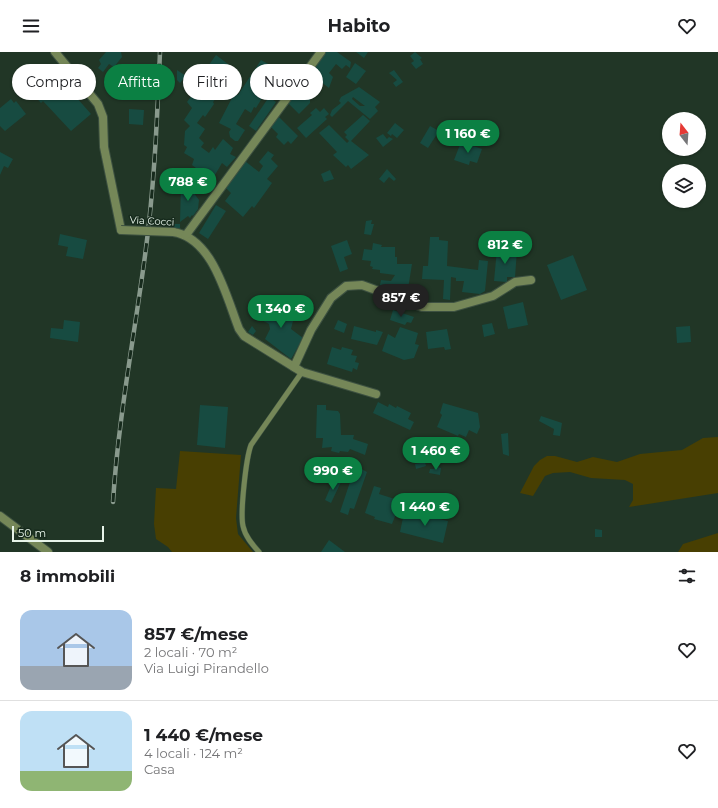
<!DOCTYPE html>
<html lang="it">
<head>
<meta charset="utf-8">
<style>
	:root { --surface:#fff; --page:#f2f2f2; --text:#202124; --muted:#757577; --line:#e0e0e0; --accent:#0b8043 }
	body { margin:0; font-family:Montserrat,sans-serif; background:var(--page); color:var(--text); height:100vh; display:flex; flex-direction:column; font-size:15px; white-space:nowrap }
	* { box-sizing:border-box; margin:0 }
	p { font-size:13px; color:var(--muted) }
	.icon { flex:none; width:22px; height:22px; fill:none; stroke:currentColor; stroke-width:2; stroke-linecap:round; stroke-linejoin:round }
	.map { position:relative; height:500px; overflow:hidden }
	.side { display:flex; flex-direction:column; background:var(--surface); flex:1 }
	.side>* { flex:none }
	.banner { position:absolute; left:12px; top:12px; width:400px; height:36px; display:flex; gap:8px }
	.needle { width:26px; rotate:343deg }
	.tools { position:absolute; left:662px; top:60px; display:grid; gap:8px }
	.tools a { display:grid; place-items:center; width:44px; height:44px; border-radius:50%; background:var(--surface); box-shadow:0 1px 3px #0004; font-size:20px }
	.scale { position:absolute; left:12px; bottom:10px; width:92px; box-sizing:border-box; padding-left:4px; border:2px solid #e7f4e9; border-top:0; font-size:11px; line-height:14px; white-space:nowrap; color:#e7f4e9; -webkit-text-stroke:3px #172b1d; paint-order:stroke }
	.price { position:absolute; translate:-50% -34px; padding:0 9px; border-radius:14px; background:var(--accent); color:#fff; font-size:13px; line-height:26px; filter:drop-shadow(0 1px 2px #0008) }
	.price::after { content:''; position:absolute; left:50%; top:24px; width:12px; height:9px; margin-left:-6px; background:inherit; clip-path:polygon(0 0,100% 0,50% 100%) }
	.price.selected { background:#222; color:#fff }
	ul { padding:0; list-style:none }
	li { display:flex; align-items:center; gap:12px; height:100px; padding:0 20px }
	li+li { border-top:1px solid var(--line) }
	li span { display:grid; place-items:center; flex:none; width:112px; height:80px; border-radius:12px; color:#555 }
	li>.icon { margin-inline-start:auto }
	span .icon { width:48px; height:48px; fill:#fffc; stroke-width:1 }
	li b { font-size:17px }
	h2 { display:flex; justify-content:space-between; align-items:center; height:48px; padding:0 20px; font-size:17px }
	.pill { padding:0 14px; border-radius:18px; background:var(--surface); box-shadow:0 1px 3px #0004; font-size:14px; line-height:36px }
	.pill.selected { background:var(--accent); color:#fff }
	header { display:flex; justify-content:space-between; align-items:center; height:52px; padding:0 20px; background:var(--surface); font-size:18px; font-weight:700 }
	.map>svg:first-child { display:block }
</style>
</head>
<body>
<header><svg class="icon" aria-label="menu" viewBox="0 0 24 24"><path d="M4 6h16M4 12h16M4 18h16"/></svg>Habito<svg class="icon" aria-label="heart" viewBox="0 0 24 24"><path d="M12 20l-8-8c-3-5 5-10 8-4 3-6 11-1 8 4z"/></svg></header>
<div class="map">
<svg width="718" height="500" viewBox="0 0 718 500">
	<rect width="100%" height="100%" fill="#213626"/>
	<!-- green -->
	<g fill="#483f02">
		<path d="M718,385v56l-89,14 4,-7v-16l-8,-4 -34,-2 -21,-6 -17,1 -8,3 -12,20 -13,-3 14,-27 6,-6 7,-4h8l22,6 16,-5 24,5 23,-8 42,-4 21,-12z"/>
		<path d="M180,399l61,4 -5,63 2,16 15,18h-81l-4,-5 -12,-8 -2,-15 2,-36 20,1z"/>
		<path d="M718,481v19h-40l5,-8z"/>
	</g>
	<!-- building -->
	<g fill="#174b41" fill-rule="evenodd">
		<path d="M106,0h15l1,5 -8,10 -5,-3 -6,8 -5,-4 3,-4 -2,-4z"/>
		<path d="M325,0h12l14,10 -1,6 -4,-3 -4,4 -6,-5 -7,9 4,4 -4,11 -8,-6 -2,4 -3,-4 -5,9 -8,-6z"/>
		<path d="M356,0h12l-4,6z"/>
		<path d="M415,0l7,6 -2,1 3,5 -7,5 -5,-6 3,-2 -4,-5z"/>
		<path d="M216,3l21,16 -24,31 1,2 -9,13 -2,-2 -6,8 8,6 -6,9 5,5 -3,4 8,6 4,-6 2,3 8,-11 10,9 -3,6 6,3 -9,10 -5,-4 -10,17 -20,-15 2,-6 -10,-6 3,-6 -3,-2 1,-14 5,-5 -6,-6 8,-12 -5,-6 6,-8 -2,-4z"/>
		<path d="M261,8l18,10 -23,38 -2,-1 -3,6 -6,-4 -9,15 9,6 -7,11h-3l-5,-4 -1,-5 2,-3 -12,-6 15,-29 4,1z"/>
		<path d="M355,11l11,8 -10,13 -10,-7z"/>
		<path d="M123,17l17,16 -12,13 -21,-19 8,-9 4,4z"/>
		<path d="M177,18l9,6 -6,7 -3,-3z"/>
		<path d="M394,18l9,12 -7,5 -3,-4 4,-3 -8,-7z"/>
		<path d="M54,20l37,42 -20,17 -28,-30 -2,2 -14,-15 3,-4 -1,-1 9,-8 6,6z"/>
		<path d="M359,35l21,15 -5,5 3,4 -8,8 -22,-18 -16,16 -2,-2 2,-5 9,-7 -2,-2 2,-4zM353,45l12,9h-5l-8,-7z"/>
		<path d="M301,38l9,8v5l-11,11 -13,-13z"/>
		<path d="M269,45l7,5 -20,29 -7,-5z"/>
		<path d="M11,47l3,4 2,-2 10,13 -21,17 -5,-5v-18z"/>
		<path d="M316,56l4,4 4,-4 5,6 -4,3 2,2 -21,19 -9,-10 15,-13 -2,-2z"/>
		<path d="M129,57l15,1 -1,15 -14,-1z"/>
		<path d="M363,63l7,6 -19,20 18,14 -18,14 -3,-4 -2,2 -13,-12 4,-3 -18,-19 10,-8 18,18 2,-2 -4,-4 2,-2 -3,-3z"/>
		<path d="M279,65l19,19 -7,8 -3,-3 -4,4 -8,-8 2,-3 -8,-8z"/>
		<path d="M395,71l9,7 -7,8 -5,-4 -1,2 -4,-3z"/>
		<path d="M430,74l9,5 -11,17 -8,-5z"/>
		<path d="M383,82l4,5 2,-2 4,2 -10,8 -7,-9z"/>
		<path d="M461,90l21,7 -5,14 -7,-2 -1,4 -15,-5z"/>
		<path d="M268,99l6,4 -3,4 7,7 -11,13 5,4 -18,25 -2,-2 -9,11 -18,-16 6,-8 -6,-6 20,-26 14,11 4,-6 -4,-4z"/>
		<path d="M0,100l13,7 -5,9 -4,-2 -4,9z"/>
		<path d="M387,117l9,10 -2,2 -5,-4 -5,6 -5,-4z"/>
		<path d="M330,118l4,9 -10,3 -3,-8z"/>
		<path d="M185,129l14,19 -1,9 -5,7 -1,-1 -2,3 -2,-2 -8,6 1,-38z"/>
		<path d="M216,153l10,6 -18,28 -9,-6z"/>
		<path d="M372,168l-1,4h3l-3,11 -7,-1 2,-13z"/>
		<rect x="172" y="172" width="8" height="4"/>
		<path d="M60,182l27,6 -4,19 -17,-3 2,-9 -10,-2z"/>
		<path d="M430,185h9v3l9,1 -1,25 31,4 1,-10 9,1 -3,30 -5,3 -18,-2 2,-11h-8v-3l-5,-1 -1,23 -7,-1 1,-19 -22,-1 1,-13h5z"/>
		<path d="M347,188l5,14 -8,3 4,12 -8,3 -9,-26z"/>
		<path d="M373,191l9,2 -1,2h14v10h2v7h15l-5,31 -28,-5 2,-10 10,1 4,-6 -15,-2v-3l-8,-1 1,-2 -3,-1 1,-5 -9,-1 2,-11 8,1z"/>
		<path d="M497,197l20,1 -2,27h-8v5l-13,-1z"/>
		<path d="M573,203l14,35 -26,10 -14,-35z"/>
		<path d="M267,248l25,10 -1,5 3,2 -3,12 12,9 -12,21 -26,-20 5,-10 -1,-5 -9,-5z"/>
		<path d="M523,250l5,23 -20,4 -5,-22z"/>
		<path d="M393,258l21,7 -3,6 -4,-1 -2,3 -15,-5z"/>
		<path d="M64,268l16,2 -2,20 -28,-4 1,-10 12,1z"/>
		<path d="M338,268l9,4 -3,9 -10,-4z"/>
		<path d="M492,271l3,11 -11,3 -2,-12z"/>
		<path d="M252,274l4,5 -3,4 -5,-3z"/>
		<path d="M354,274l22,6v-2l7,2 -6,13 -26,-6z"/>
		<path d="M690,274l1,16 -14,1 -1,-16z"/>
		<path d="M400,275l18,6 -3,11 4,1 -5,13 -10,2 -22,-9 6,-17 7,4z"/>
		<path d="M447,277l4,20 -6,1 -1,-3 -16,2 -2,-17z"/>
		<path d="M332,295l9,3 1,-3 11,3 -2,5 6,1 -2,6 4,1 -2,7 -4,-2 -1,4 -25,-8z"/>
		<path d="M378,350l10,5 1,-3 7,4 1,-2 14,7 -3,6 6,3 -4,8 -37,-17z"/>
		<path d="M443,351l35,10 2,14 -3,7 -8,-4 -3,7 -7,-3 -1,2 -21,-9 5,-12 -2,-2z"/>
		<path d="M200,353l28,2 -3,41 -28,-3z"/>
		<path d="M317,353h9v5l12,1 2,3 1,21h13l-1,4 15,5 -3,11 -15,-6 -2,3 -8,-1 -1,2 -8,-2 1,-4 -10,1 1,-10h-7z"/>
		<path d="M541,364l21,7 -2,13 -7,-1 1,-6 -15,-8z"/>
		<path d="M508,381l1,23 -6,-2 -2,-20z"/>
		<path d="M336,407l8,1 23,12 -13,37 -4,-1 -2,7 -8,-3 10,-30 -22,-7z"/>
		<path d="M425,410l1,4 -10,3 -1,-5z"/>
		<path d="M434,414l7,2 -1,7 -11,-2 1,-4h4z"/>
		<path d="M334,427l7,3 -10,21 -6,-3z"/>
		<path d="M374,434l7,2 -2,6 22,7 -9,23 -18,-5 1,-2 -10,-4z"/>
		<path d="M404,461l18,5v-3l26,6 -5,22 -43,-11z"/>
		<path d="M595,477l7,1v7h-7z"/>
		<path d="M329,488l16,12h-24z"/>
	</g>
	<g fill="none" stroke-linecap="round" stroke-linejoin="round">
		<defs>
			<path id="service" d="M259,500c-7,-8 -14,-16 -16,-26 -3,-13 3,-68 8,-81l51,-73"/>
			<g id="minor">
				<path d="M55,0l43,52 5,13 1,30 17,83"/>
				<path d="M173,180c40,6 53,64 66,97l5,7 58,36 74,22"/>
				<path d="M186,183l135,-183"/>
				<path d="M294,315l17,-37 20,-32 15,-12 16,-1 60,22h32l39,-11 22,-14 16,-2"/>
				<path d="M0,464l48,36"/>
			</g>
		</defs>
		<!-- service casing -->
		<use href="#service" stroke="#3d5141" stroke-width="6"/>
		<!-- minor casing -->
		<use href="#minor" stroke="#3d5141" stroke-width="10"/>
		<!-- service -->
		<use href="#service" stroke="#758758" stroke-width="5"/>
		<!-- minor -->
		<use href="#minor" stroke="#758758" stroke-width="8"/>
		<defs>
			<path id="rail" d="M113,450c5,-80 20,-159 31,-239 10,-70 13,-140 16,-211"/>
		</defs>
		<!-- rail casing -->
		<use href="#rail" stroke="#899a8d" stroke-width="4.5"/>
		<!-- rail -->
		<use href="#rail" stroke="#172b1d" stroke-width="3" stroke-dasharray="9" stroke-linecap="butt"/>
		<defs>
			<path id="minor-bridge" d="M121,178l52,2"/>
		</defs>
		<!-- minor-bridge casing -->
		<use href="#minor-bridge" stroke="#3d5141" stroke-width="10" stroke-linecap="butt"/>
		<!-- minor-bridge -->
		<use href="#minor-bridge" stroke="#758758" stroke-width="8"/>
	</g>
	<g text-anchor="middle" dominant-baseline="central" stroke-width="3" stroke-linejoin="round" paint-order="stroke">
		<!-- street labels -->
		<g font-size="10" fill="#e7f4e9" stroke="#172b1d">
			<text transform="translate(152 169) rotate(3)">Via Cocci</text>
		</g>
	</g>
</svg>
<div class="tools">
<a><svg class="needle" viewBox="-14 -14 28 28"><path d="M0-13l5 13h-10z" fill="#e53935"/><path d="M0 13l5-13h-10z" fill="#757577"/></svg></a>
<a><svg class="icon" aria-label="layers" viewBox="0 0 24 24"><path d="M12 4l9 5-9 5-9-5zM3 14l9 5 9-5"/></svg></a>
</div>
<div class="scale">50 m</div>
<b class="price" style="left:468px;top:102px">1 160 €</b>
<b class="price" style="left:188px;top:150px">788 €</b>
<b class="price" style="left:505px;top:213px">812 €</b>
<b class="price selected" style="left:401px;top:266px">857 €</b>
<b class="price" style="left:281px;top:277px">1 340 €</b>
<b class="price" style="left:436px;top:419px">1 460 €</b>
<b class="price" style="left:333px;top:439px">990 €</b>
<b class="price" style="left:425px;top:475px">1 440 €</b>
<div class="banner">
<a class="pill">Compra</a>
<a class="pill selected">Affitta</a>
<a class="pill">Filtri</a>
<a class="pill">Nuovo</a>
</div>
</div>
<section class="side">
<h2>8 immobili<svg class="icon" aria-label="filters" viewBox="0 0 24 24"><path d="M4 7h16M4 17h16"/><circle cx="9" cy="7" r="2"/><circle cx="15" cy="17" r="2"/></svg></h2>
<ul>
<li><span style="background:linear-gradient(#a9c7e8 70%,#9aa5b1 0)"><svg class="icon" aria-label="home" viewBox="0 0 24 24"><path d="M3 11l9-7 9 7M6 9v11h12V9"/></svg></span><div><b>857 €/mese</b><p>2 locali · 70 m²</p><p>Via Luigi Pirandello</p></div><svg class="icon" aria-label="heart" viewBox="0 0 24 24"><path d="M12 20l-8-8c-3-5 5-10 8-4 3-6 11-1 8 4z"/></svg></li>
<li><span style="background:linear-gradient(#bfe0f5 75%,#8fb573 0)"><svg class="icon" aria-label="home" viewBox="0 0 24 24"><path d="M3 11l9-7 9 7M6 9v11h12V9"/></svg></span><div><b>1 440 €/mese</b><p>4 locali · 124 m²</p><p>Casa</p></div><svg class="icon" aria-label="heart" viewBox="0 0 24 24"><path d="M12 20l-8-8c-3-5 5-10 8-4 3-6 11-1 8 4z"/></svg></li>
</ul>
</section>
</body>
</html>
